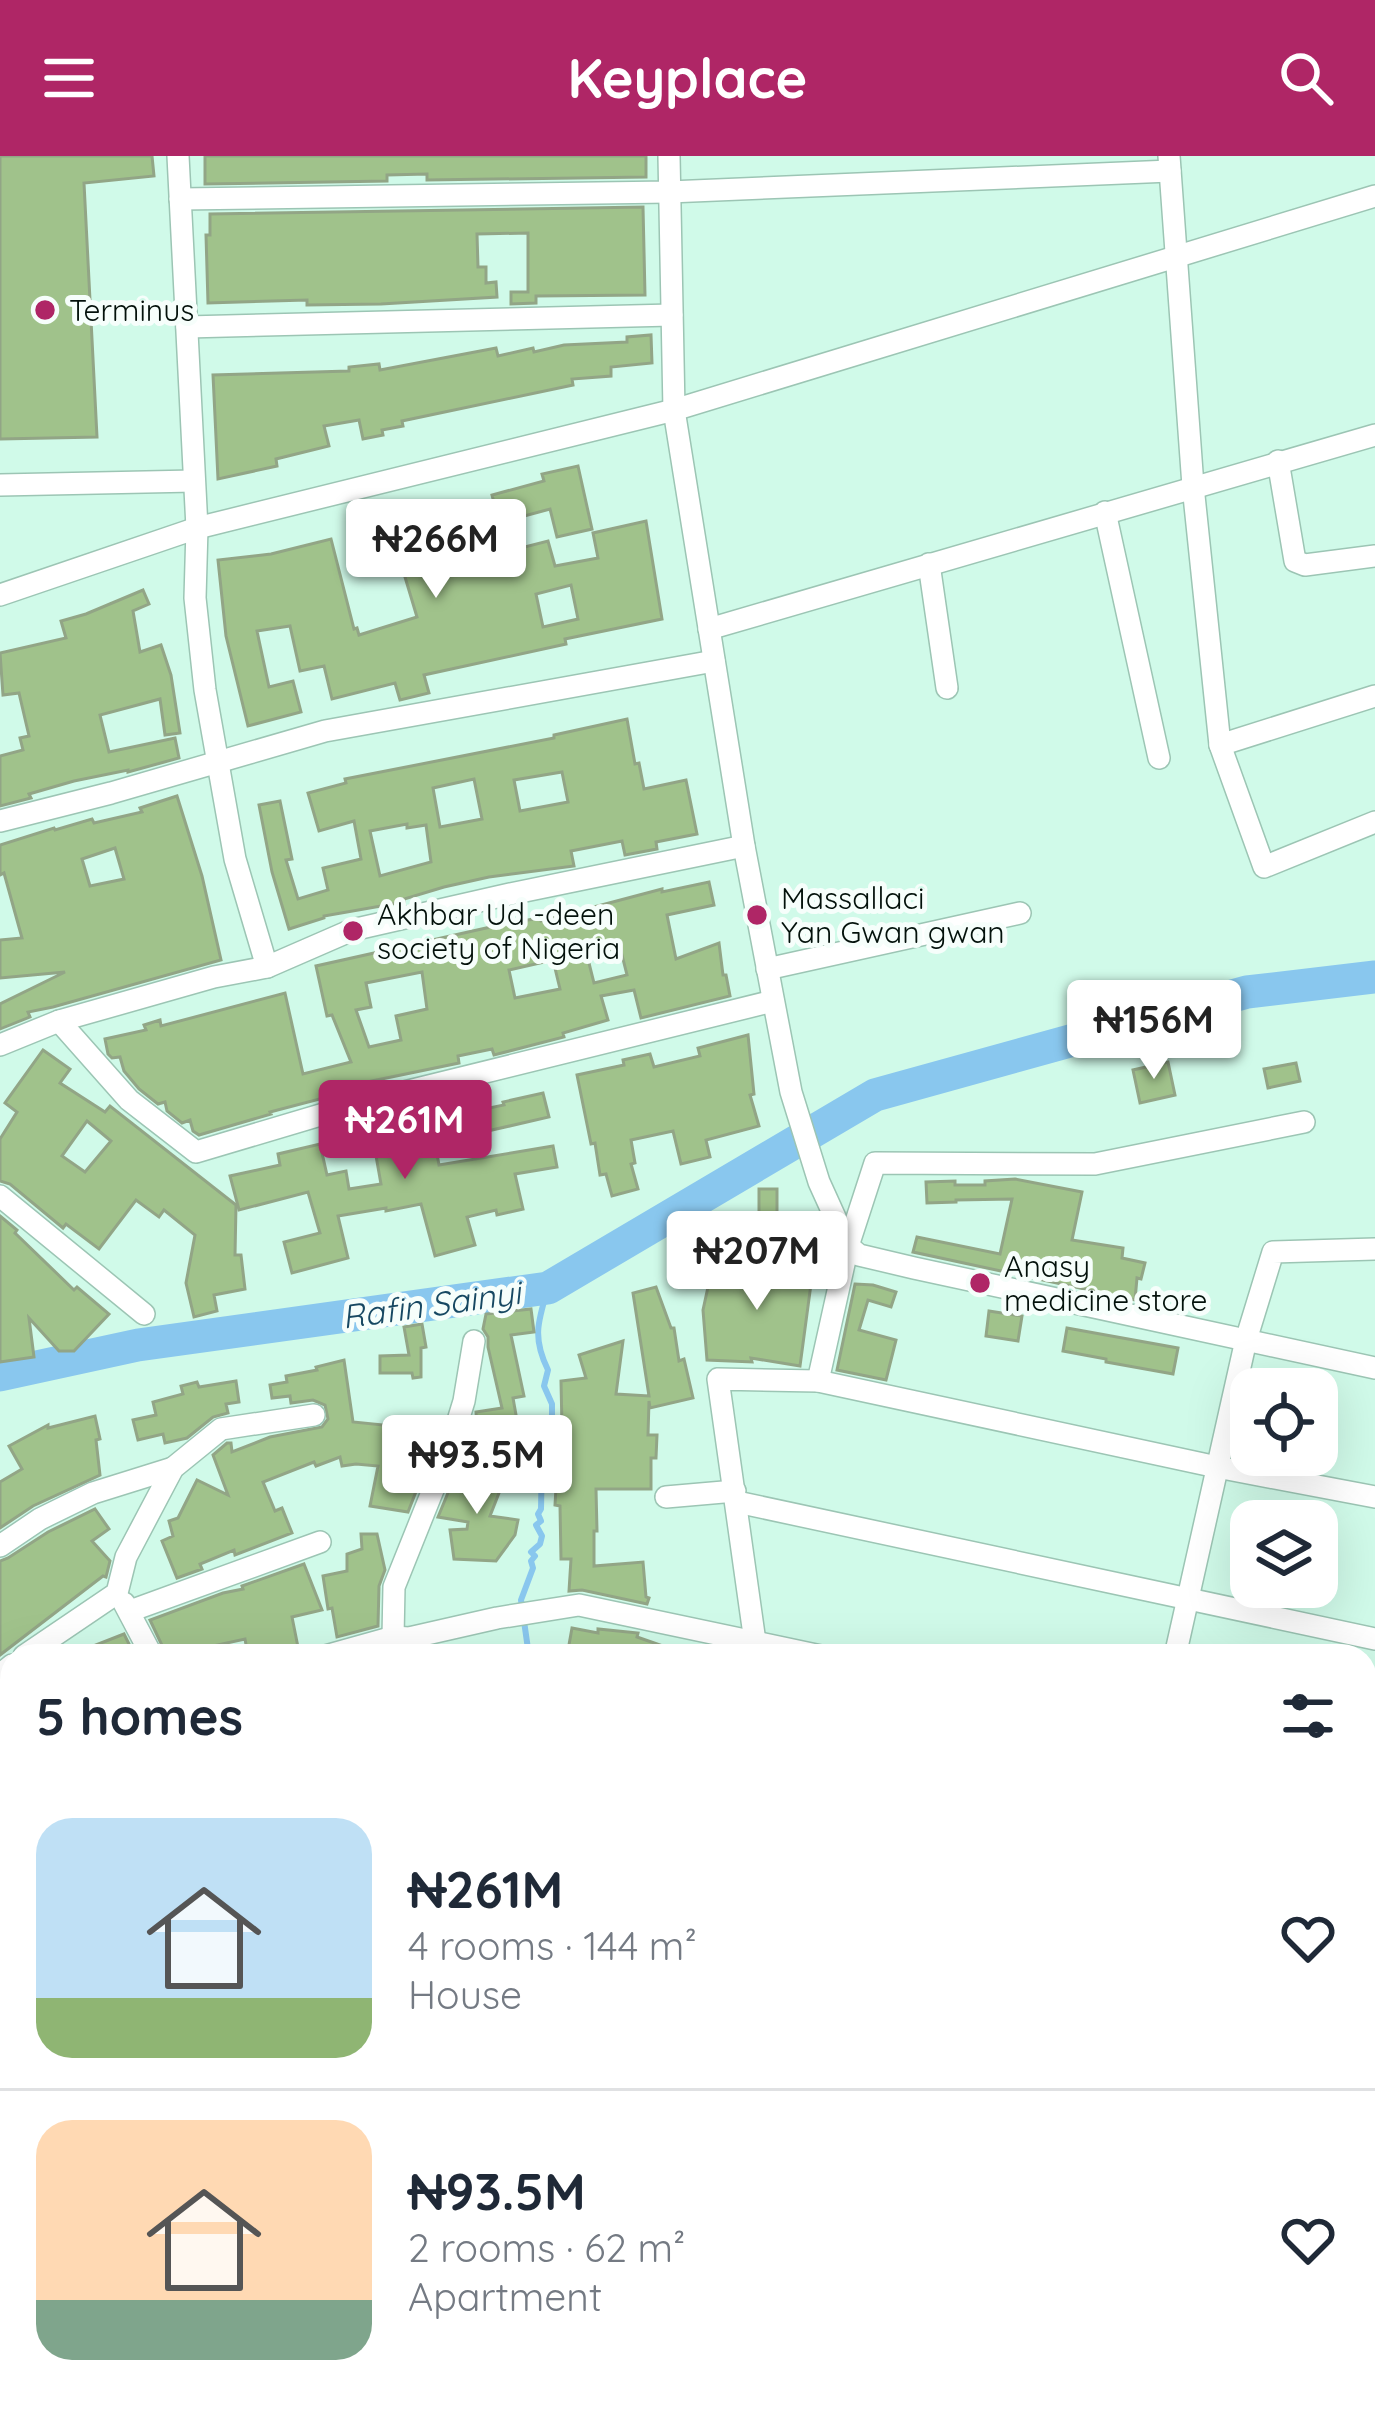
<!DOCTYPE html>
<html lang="en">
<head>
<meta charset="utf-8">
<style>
	:root { --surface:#fff; --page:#f2f2f3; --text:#1f2937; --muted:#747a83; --line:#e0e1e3; --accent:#af2666 }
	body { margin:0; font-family:Quicksand,sans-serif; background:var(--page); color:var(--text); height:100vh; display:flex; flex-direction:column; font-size:45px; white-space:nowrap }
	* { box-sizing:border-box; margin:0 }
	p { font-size:39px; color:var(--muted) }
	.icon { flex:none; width:66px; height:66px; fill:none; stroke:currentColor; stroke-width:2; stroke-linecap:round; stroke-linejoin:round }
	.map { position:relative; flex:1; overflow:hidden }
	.panel { position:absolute; left:0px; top:1488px; width:1377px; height:771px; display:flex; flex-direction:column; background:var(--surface); border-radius:36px 36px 0 0; box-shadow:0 12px 48px #0002 }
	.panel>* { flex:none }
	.buttons { position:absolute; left:1230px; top:1212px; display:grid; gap:24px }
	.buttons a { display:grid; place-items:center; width:108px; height:108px; border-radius:24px; background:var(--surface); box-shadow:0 12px 48px #0002; font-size:60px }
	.price { position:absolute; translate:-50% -102px; padding:0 27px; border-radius:12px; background:#fff; color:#222; font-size:39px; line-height:78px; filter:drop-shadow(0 3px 6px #0008) }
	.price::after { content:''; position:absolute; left:50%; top:72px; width:36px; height:27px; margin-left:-18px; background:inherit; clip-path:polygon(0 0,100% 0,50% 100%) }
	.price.on { background:var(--accent); color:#fff }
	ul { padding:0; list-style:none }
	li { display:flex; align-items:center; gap:36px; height:300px; padding:0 36px }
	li+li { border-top:3px solid var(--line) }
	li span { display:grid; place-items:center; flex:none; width:336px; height:240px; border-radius:36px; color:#555 }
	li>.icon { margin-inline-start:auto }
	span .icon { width:144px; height:144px; fill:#fffc; stroke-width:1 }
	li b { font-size:51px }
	h2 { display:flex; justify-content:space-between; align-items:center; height:144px; padding:0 36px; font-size:51px }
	header { display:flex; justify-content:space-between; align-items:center; height:156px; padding:0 36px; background:var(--accent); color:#fff; font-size:54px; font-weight:700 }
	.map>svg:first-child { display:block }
</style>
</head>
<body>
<header><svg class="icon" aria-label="menu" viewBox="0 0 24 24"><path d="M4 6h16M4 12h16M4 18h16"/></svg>Keyplace<svg class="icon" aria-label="search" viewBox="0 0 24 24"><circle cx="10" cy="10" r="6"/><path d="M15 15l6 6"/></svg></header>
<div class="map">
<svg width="1375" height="2258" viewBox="0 0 1375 2258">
	<rect width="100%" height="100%" fill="#d0fae9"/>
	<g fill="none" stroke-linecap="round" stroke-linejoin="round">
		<!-- stream -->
		<g stroke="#89c7ee" stroke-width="6">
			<path d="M529,1500l-8,-56 12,-32 -2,-7 4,-5 -4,-4 9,-8 2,-8 -6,-11 5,-4 -3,-7 3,-5 1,-51 10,-38v-16l-8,-18 4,-16c-16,-32 -10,-49 0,-82"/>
			<path d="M338,2247v11"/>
		</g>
		<!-- river -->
		<path stroke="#89c7ee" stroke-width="33" d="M0,1219l138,-30 410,-57 327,-193 372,-103 128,-15"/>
	</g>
	<!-- building -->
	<g fill="#a0c28b" stroke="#92a586" stroke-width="3" fill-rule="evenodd">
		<path d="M0,0h152l2,20 -70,7 13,254 -97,2z"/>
		<path d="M205,0h441v21l-219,3v-6l-40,1v6l-182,3z"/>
		<path d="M643,51l2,88 -109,1v7l-25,1v-12h17v-59l-51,1 1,33h8v16l10,-1 1,15 -116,7 -74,1v-5l-99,3 -2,-68h4v-21z"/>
		<path d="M651,179l1,28 -41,4v9l-39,3 1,6 -171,36 1,5 -21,4 1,5 -20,4 -4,-19 -35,6 5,20 -53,13 1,7 -59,13 -5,-104 136,-4v-4l30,-3 1,6 116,-22 2,8 35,-8 1,4 30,-7 63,-3v-5z"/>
		<path d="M578,310l14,63 -35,8 -7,-28 -37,10 8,29 27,-7 7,25 43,-8 -5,-25 53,-12 16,98 -97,20 1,5 -142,31 5,18 -29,7 -5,-17 -63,16 -8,-33 -24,5 -10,-45 -33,5 12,56 24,-6 8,31 -53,14 -22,-90 -8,-76 53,-6 60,-15 23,90 3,-1 2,7 58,-18 -18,-60 -31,5 -4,-31 27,-4 -2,-6 37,-10 13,50 66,-16 -13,-50 52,-14 -2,-7zM571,429l7,34 -35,8 -7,-33z"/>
		<path d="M143,434l6,14 -16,7 7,41 21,-7 10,30 9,58 -15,2 -5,-36 -60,16 9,37 66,-14 4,20 -51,14v-2l-54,11 -45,13 2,4 -31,8v-50l23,-6 -3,-12 9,-2 -10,-43 -16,2 -3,-42 66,-15 -5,-17 25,-7z"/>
		<path d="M627,563l8,45 4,-1 5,26 42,-9 11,54 -41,8 1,7 -32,6 -3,-14 -51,10 3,15 -85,11 -45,10 -40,12v3l-80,14v2l-35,11 -17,-57 -13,-67 21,-4 12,58 -6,1 12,39 30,-9 -5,-22 38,-9 -7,-38 -35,10 -11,-38 38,-10 -1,-4 209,-41v-3zM562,616l6,30 -48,9 -6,-31zM474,623l8,40 -42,8 -7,-39zM407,668v4l19,-3 5,37 -51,14 -10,-45z"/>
		<path d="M177,640l25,80 19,84 -168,47 -25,5 2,5 -30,12v-25l65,-32 -65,6v-38l22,-2 -18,-65 -4,2v-30l54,-17 1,2 37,-11 2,4 48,-11 -2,-4zM115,692l9,31 -34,7 -8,-27z"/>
		<path d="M709,726l5,23 -47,10 9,44 43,-16 4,32h3l4,21 -89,22 -7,-28 -33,6 7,24 -45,13 1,4 -70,18 -2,-6 -34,7 1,7 -121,25 1,6 -69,18 1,2 -72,21 -6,-4 -3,-11 -8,3 -15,-12 -2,-9 -7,2 -19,-15 -15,-18 -4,-14 -8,1 -4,-4 -3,-15 41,-9 -2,-5 16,-5 1,6 124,-33 18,81 48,-12 -19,-47 -5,1 -11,-50 188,-42 36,-6 1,3 121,-32v3zM620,791l7,28 -33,8 -7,-28zM553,804l7,29 -45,9 -6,-28zM422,816l5,37 -31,7 5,24 -32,7 -13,-37 15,-3 -5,-24z"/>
		<path d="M748,879l6,59 -4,1 9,31 -53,14 4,17 -29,7 -8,-33 -42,9 4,23 -4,1 7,25 -26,7 -6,-22 -6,1 -5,-32 -4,1 -14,-69 47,-10 -1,-5 27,-6 4,13 46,-11 -2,-8z"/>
		<path d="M43,894l27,19 -10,14 45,29 5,-6 126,99 -1,50h6l4,34 -31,6 3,16 -23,6 -8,-34 9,-48 -31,-25 -5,7 -23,-17 -37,49 -33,-25 -3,4 -53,-44 -10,-3v-42l17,-27 -12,-9zM87,965l24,20 -26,31 -23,-16z"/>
		<path d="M1168,906l7,33 -35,8 -7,-33z"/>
		<path d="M1296,907l4,18 -32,7 -4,-19z"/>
		<path d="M543,937l6,24 -114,26 4,22 114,-19 4,21 -42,7 8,35 -26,6 -1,-5 -29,7 8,28 -40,11 -14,-52 -35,7v-3l-48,8 10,42 -56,15 -8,-31 36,-9 -12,-41 -69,18 -9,-34 50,-11 -2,-11 42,-10 7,31 19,-4 3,18 32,-5 -8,-45 47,-9 -2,-7 86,-18 -1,-3z"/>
		<path d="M1015,1023l67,13 -10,48 51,8 -1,10 23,5 -4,16 -4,-1 -2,22 -222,-48 4,-15 83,17 12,-55 -56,1v2l-29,1 -1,-21 29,-1v4h30v-4z"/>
		<rect x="759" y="1033" width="18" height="43"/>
		<path d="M0,1060l17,14 -2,3 59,57 3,-3 32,27 -35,37h-15l-30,-33 5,39 -34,5z"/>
		<path d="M731,1106l82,7 -13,97 -49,-8 1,4 -45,-2 -4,-50 10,-46 17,4z"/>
		<path d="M855,1128l18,1 23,7 -5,15 -23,-7 -9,30 37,10 -10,40 -49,-10z"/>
		<path d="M656,1131l15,41h3l5,33 5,-2 9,39 -43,10 -1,-7 -1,34h9l-1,23h-5v31h-55l1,42h-3v35l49,-4 3,35 3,1 -2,6 -65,-14 -13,1 2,-32h-10l-1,-53 -5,-1 1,-17h4v-5l3,-1 3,-54h-4l-1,-47 25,-3 -7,-23 44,-14 -7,53 33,2 -16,-103z"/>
		<path d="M531,1153l3,23 -23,3 13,61 -11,2 5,28 -12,2 -1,-5 -28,5 -1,-16 26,-4 -14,-61v-10l-5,-8 3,-15z"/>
		<path d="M989,1155l33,5 -4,25 -32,-5z"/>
		<path d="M422,1168l4,23 -5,1v29l-8,1 -1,-5h-32v-17l29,-1 -5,-28z"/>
		<path d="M1067,1172l111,20 -5,26 -67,-12v-3l-43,-8z"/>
		<path d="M344,1204l9,62 69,7 16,6 -30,77 -38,-6 8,-40 -22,-2 -14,2 -2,-9 -24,9 -2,-4 -51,20 12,29 7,-3 10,25 -57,22 -1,-5 -34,14 2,5 -25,9 -15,-37 11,-5 -4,-15 9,-3 19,-38 31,15 -15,-40 14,-12h4l1,9 38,-15 52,-10 6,-8 -3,-14 -12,-5 -22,3 -1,-7 -18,2 -2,-13 17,-3 -1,-6 31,-6 -1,-3z"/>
		<path d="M236,1225l3,21 -13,2 2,9 -15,4 -26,21 -22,5 -2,-9 -25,6 -5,-20 23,-5 -3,-13 30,-8 -2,-8 16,-4 2,5z"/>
		<path d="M95,1260l5,23 -4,1 4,35 -67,31 -33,22v-46l22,-13 -13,-23 39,-21v3z"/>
		<path d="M457,1315l49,4 -16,41 28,4 -3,15 -19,26 -42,-2 -4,-29 17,-1 1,-7 -30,-5z"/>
		<path d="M95,1353l14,20 -17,12 18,20 -4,16 -3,-1 -103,79v-94l8,-3 40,-26z"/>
		<path d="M361,1378h16l8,36 -6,16 -1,40 -41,11 -5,-29 -4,1 -5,-33 24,-5v-17l15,-5z"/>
		<path d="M304,1408l18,46 -30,7 7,35 -19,4h-32l-3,-17 -78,17 -17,-36 73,-27 20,-4 -1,-3z"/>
		<path d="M572,1472l26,5v-4l40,4 -1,4 23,8 -3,11h-90z"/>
		<path d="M124,1478l11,22h-64l-1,-1z"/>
	</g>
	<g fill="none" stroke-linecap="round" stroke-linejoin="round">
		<defs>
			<g id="minor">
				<path d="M178,0l19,372 -2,70 10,92 30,169 32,108"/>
				<path d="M669,0l5,254 70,436 47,246 28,90 29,64 11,9 55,13 461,100"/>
				<path d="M1169,0l24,330 27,259 44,122 111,-45"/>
				<path d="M180,43l489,-7 501,-21"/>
				<path d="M187,171l485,-12"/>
				<path d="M1278,305l17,100 10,4 70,-9"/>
				<path d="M0,329l194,-4"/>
				<path d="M1105,356l54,246"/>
				<path d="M929,408l18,124"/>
				<path d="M0,439l197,-67 477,-118 701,-214"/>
				<path d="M709,473l666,-194"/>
				<path d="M1220,589l155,-49"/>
				<path d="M0,665l111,-28 214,-62 389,-70"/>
				<path d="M767,813l253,-56"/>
				<path d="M59,865l70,79 67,52 168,-50 409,-101"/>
				<path d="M0,889l59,-24 155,-44 53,-10 85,-37 158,-36 234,-48"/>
				<path d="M0,1040l144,118"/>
				<path d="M709,1091l139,-1"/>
				<path d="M818,1225l30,-135 27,-83 220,1 209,-42"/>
				<path d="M666,1341l69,-6"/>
				<path d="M737,1346l638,137"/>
				<path d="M0,1390l40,-27 53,-26 80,-25"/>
				<path d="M124,1447l28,53"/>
				<path d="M130,1455l190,-69"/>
				<path d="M393,1481l1,-50 55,-137 15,-49 10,-60"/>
				<path d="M24,1500l93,-63 9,-36 47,-89 48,-39 93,-14"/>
				<path d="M325,1500l68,-19 16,1 88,-20 82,-13 242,51"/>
				<path d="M757,1500l-39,-277 100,2 399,86 158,30"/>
				<path d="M1175,1500l71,-316 27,-88 102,-3"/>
				<path d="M0,1519l12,-10"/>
				<path d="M1365,1619l10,3"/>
				<path d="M0,1637l12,-2"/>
				<path d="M1365,1746l10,2"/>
				<path d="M1365,1871l10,-49"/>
				<path d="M1365,1893l10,2"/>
				<path d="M0,2017l12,32"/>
				<path d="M1365,2036l10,2"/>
				<path d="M1365,2166l10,2"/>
				<path d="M0,2240l12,1"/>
				<path d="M37,2247l10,5 2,6"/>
				<path d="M1109,2247l45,11"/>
				<path d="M645,2258l2,-11"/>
				<path d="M1018,2258l3,-11"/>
				<path d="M1286,2258l2,-11"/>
			</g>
		</defs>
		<!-- minor casing -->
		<use href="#minor" stroke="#9cc5b4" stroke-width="24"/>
		<!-- minor -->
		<use href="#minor" stroke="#fff" stroke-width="21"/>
	</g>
	<!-- markers -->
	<g fill="#af2666" stroke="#f6fefb" stroke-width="4.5">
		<circle cx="45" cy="154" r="12"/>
		<circle cx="757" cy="759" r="12"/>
		<circle cx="353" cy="775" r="12"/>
		<circle cx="980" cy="1127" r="12"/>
	</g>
	<g text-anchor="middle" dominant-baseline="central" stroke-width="10" stroke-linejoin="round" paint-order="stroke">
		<!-- poi labels -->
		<g font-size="30" fill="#03110b" stroke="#f6fefb" text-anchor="start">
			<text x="69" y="154">Terminus</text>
			<text x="781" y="742">Massallaci<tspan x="781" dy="34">Yan Gwan gwan</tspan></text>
			<text x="377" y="758">Akhbar Ud -deen<tspan x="377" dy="34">society of Nigeria</tspan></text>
			<text x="1004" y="1110">Anasy<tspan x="1004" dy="34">medicine store</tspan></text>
		</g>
		<!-- water labels -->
		<g font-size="33" font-style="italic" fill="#174862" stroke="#f6fefb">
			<text transform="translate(431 1148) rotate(-8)">Rafin Sainyi</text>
		</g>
	</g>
</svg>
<div class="buttons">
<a><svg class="icon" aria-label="locate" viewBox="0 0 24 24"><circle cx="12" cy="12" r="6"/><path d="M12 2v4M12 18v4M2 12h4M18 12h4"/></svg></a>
<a><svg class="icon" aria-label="layers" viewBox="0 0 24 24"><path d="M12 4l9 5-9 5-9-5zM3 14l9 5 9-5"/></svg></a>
</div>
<b class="price" style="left:436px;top:445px">₦266M</b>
<b class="price" style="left:1154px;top:926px">₦156M</b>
<b class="price on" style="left:405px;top:1026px">₦261M</b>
<b class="price" style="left:757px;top:1157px">₦207M</b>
<b class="price" style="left:477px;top:1361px">₦93.5M</b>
<section class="panel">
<h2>5 homes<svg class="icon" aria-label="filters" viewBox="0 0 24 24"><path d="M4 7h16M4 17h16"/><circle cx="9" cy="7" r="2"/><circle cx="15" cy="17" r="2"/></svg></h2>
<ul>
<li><span style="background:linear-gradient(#bfe0f5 75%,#8fb573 0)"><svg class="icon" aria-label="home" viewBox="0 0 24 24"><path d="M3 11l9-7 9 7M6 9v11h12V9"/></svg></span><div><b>₦261M</b><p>4 rooms · 144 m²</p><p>House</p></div><svg class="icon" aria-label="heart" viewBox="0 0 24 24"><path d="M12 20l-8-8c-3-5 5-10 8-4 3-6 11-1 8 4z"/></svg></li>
<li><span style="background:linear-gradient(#ffd9b3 75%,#7fa58c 0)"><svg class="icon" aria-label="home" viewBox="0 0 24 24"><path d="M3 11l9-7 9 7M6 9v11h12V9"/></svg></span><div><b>₦93.5M</b><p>2 rooms · 62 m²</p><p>Apartment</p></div><svg class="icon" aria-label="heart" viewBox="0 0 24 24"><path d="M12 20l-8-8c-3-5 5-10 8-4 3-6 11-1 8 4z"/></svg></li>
</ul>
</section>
</div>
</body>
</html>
